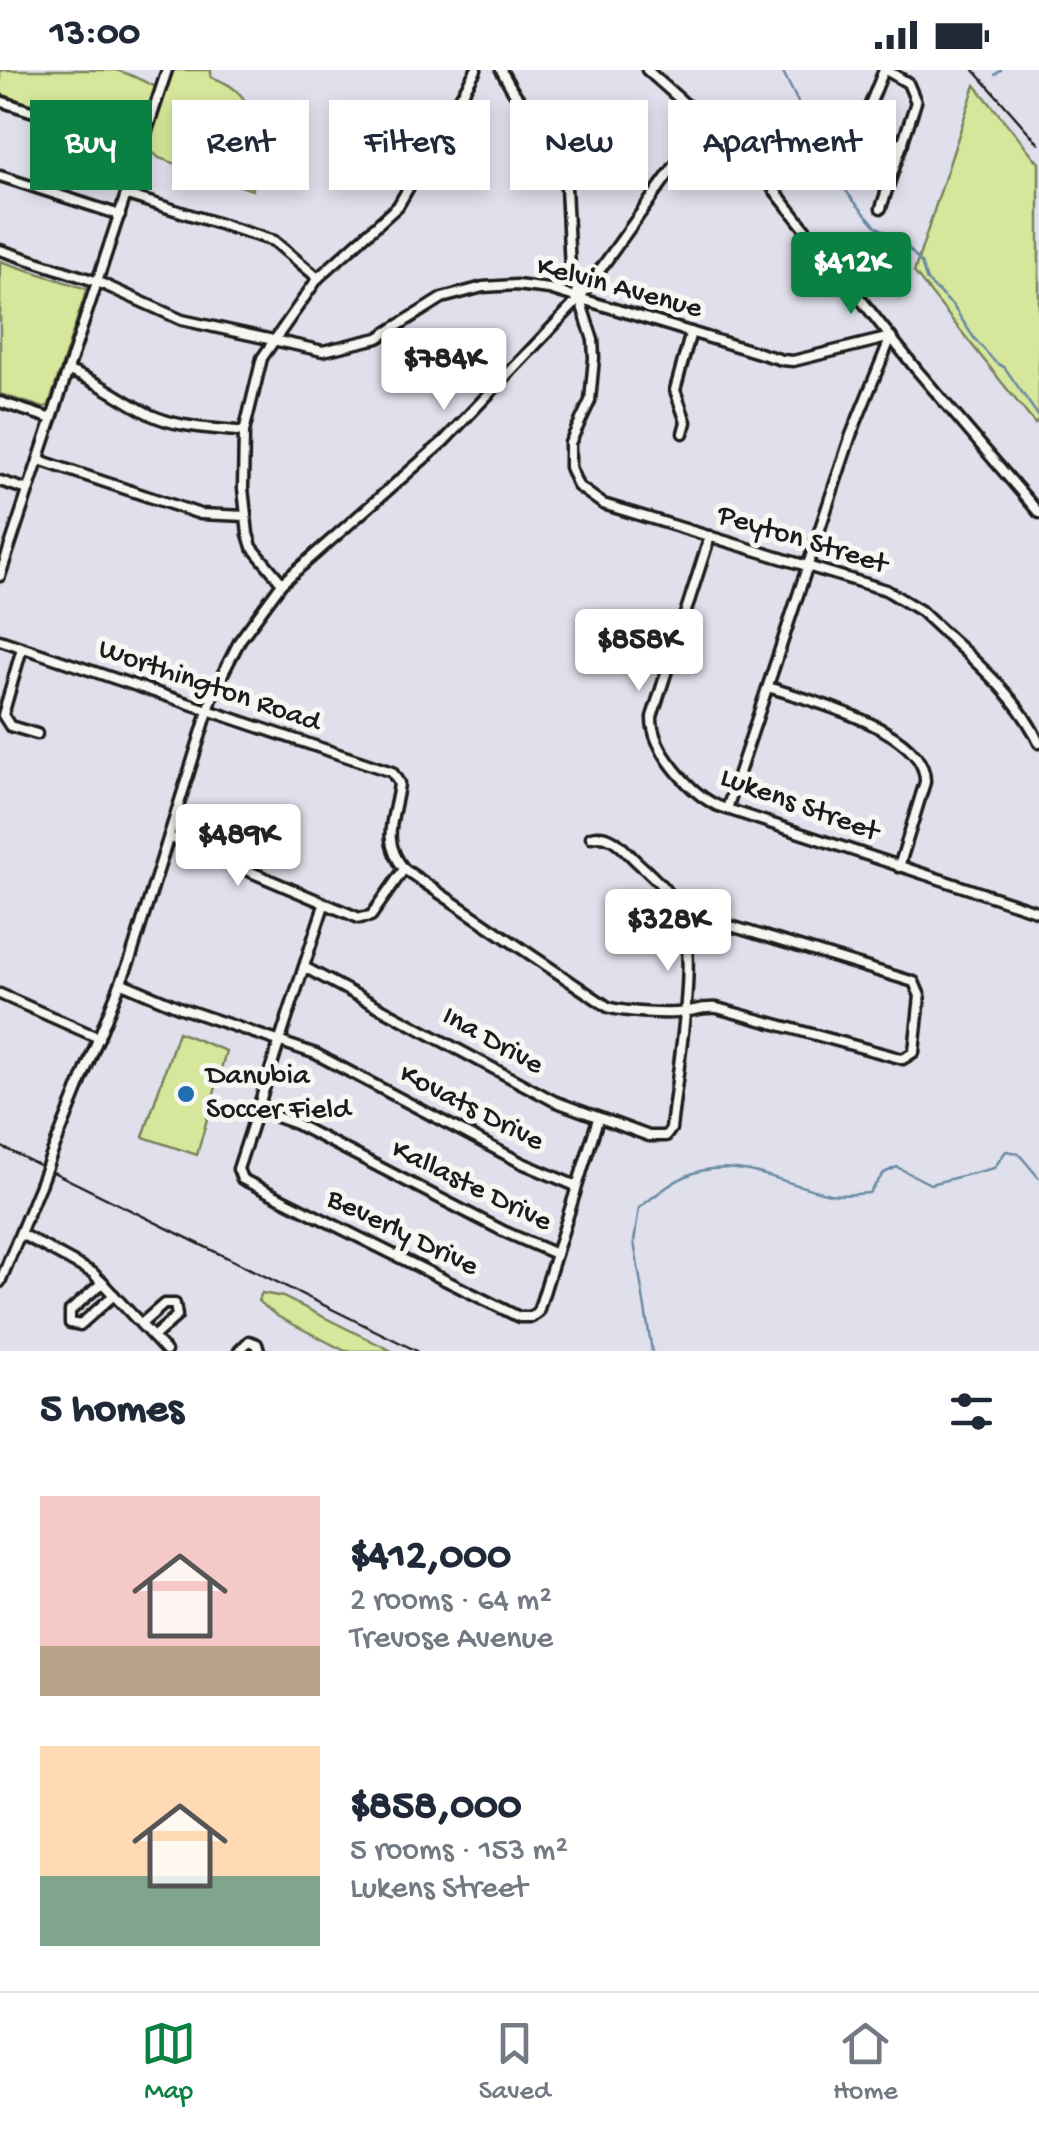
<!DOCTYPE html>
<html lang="en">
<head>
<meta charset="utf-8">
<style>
	:root { --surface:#fff; --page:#f6f6f7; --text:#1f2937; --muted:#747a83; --line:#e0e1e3; --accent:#0b8043 }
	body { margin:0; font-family:"Gochi Hand",sans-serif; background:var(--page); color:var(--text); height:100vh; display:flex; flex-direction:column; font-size:38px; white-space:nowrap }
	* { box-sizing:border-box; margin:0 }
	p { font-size:32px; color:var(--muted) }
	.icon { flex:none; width:55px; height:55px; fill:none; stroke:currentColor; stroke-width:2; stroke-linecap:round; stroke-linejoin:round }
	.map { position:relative; height:1281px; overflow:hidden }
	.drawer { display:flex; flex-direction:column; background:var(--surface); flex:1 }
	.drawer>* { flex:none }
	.guide { position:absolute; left:30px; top:30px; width:980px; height:90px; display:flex; gap:20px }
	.price { position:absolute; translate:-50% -85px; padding:0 22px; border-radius:10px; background:#fff; color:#222; font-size:32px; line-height:65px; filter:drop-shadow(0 2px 5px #0008) }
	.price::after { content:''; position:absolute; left:50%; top:60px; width:30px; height:22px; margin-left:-15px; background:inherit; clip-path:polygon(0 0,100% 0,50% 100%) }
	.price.on { background:var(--accent); color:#fff }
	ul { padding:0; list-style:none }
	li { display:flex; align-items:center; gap:30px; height:250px; padding:0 40px }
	li span { display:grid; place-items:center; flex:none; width:280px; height:200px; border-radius:0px; color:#555 }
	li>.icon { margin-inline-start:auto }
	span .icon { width:120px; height:120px; fill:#fffc; stroke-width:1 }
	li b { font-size:42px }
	h2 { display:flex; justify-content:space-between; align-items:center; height:120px; padding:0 40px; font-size:42px }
	.tag { padding:0 35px; border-radius:0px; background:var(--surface); box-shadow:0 5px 15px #0003; font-size:35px; line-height:90px }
	.tag.on { background:var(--accent); color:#fff }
	.status { display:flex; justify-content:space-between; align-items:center; height:70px; padding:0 50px; background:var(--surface); direction:ltr }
	.status svg { height:28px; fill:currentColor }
	.menu { display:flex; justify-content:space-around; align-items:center; height:140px; border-top:2px solid var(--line); background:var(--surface); font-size:28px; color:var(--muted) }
	.menu a { display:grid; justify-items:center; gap:5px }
	.menu .on { color:var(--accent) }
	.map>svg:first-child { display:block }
</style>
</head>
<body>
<div class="status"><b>13:00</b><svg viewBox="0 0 49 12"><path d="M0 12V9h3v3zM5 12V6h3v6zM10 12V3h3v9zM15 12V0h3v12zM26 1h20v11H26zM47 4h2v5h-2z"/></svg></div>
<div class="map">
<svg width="1039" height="1281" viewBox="0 0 1039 1281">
	<rect width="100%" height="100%" fill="#e0e0ec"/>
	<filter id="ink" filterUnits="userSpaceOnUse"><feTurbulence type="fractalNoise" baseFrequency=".01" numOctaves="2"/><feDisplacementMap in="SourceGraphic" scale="20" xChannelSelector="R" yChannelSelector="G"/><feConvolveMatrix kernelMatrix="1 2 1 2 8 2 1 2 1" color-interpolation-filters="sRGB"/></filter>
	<g filter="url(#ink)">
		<!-- green -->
		<g fill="#d6e79b" stroke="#79825c" stroke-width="2.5">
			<path d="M115,0c20,4 31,15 50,20l9,-20h37v7c28,9 36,23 47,49l-19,18 9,16 4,30 -93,-32 -23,-20 -136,-44v-23l3,-1z"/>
			<path d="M975,15l64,78v257l-4,4 -121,-152z"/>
			<path d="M0,191l87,28 -38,116 -5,3 -44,-14z"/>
			<path d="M178,962l48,19 -29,104 -54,-18z"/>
			<path d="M262,1223l21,4 109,54h-47l-68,-35 -19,-15z"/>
		</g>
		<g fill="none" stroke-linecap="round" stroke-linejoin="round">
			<!-- stream -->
			<g stroke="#698aa2" stroke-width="2.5">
				<path d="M782,0l50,101 20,28 24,27 28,17 17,20 6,18 26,25 21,32 21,24 10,6 34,49"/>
				<path d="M995,5l6,-5"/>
				<path d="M652,1281l-18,-109 5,-34c18,-14 38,-31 61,-37 46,-11 85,14 130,23 12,2 27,0 39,-1l15,-20 13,-6 33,17 64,-16 12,-17 12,2 21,25"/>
			</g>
			<defs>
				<g id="minor">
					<path d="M501,0l12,21 40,52 7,16 6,28 4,82 23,71 1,18 -4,43 -20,42v24l8,19 25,18 283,86 35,21c40,39 95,80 118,132"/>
					<path d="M647,0l70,62 54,54 145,183 123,144"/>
					<path d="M0,31l141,46"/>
					<path d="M860,63l43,11"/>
					<path d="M854,74l30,-74"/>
					<path d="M0,106l120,39"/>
					<path d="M127,125l147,46 44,37"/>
					<path d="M881,138l35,-106 -8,-19 -22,-13"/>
					<path d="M0,180l98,32 84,38 141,31 55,-13 64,-40 41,-11 33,-2 33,4 233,71 11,1 98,-24"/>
					<path d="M841,202l33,-27"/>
					<path d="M68,301c31,10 55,30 83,44 28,13 62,13 93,17"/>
					<path d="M0,332l52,17"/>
					<path d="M683,363l3,-11 -11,-32 16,-58"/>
					<path d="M39,390l161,54 46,2"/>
					<path d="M0,411l28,9"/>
					<path d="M710,466l-58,181c-1,32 38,76 66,89l321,106"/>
					<path d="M0,506l167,-506"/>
					<path d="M282,513l-30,-36 -4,-13 -5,-46 1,-56 18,-74 56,-80 80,-72 78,-136"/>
					<path d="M0,570l392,132 7,11c-3,33 -20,55 5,86l204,138c14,5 62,8 76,5 12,-2 19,-5 33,-4l186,51 11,-7 6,-56 -6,-14 -206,-63 -26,1"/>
					<path d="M22,578l-19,67 7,11 27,8"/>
					<path d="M768,617c41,13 159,43 157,95l-26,85"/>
					<path d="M727,739l124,-374 40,-98"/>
					<path d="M169,767l190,81 12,-2 33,-47"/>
					<path d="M324,835l-86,264 4,10 277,138h13l6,-5 60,-193"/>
					<path d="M304,897l250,134 95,35h17l5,-7c5,-50 26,-164 12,-208 -9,-26 -28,-43 -47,-60 -14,-13 -24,-29 -45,-24"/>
					<path d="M122,913l59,25 135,46 206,109 54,23"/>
					<path d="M0,924l99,44"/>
					<path d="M257,1040l39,14 209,108 51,22"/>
					<path d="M49,1091l82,-204 84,-268 25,-49 42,-57 162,-142 135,-142 127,-177"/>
					<path d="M21,1164l72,39 73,78"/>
					<path d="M0,1212l40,-97"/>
					<path d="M103,1212l-33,29v12l10,2 34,-30"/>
					<path d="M141,1254l23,-20h11l2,12 -24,21"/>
					<path d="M239,1281l10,-10 8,3 2,7"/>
				</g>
			</defs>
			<!-- minor casing -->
			<use href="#minor" stroke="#1c1c1c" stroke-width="15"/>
			<!-- minor -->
			<use href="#minor" stroke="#f6f6f2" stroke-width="8"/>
			<!-- rail -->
			<g stroke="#1c1c1c" stroke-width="2.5">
				<path d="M974,0l65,74"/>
				<path d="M0,1076l417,205"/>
			</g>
			<defs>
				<path id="minor-bridge" d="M40,1115l9,-24"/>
			</defs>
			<!-- minor-bridge casing -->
			<use href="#minor-bridge" stroke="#1c1c1c" stroke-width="15" stroke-linecap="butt"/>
			<!-- minor-bridge -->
			<use href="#minor-bridge" stroke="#f6f6f2" stroke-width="8"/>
		</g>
	</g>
	<!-- markers -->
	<circle fill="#1f6fb2" stroke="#f6f6f2" stroke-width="4" cx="186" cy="1024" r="10"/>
	<g text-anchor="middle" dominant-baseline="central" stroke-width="10" stroke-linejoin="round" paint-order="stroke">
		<!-- street labels -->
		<g font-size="30" fill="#1c1c1c" stroke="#f6f6f2">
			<text transform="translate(619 219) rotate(15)">Kelvin Avenue</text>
			<text transform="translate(802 471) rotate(17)">Peyton Street</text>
			<text transform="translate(209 617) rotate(19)">Worthington Road</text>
			<text transform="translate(799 736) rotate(20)">Lukens Street</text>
			<text transform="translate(492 972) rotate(29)">Ina Drive</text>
			<text transform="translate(471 1039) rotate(27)">Kovats Drive</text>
			<text transform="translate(471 1117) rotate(26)">Kallaste Drive</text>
			<text transform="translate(402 1164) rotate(26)">Beverly Drive</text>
		</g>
		<!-- poi labels -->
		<g font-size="30" fill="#1c1c1c" stroke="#f6f6f2" text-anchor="start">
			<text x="206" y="1007">Danubia<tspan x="206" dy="34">Soccer Field</tspan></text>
		</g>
	</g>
</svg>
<b class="price on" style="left:851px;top:247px">$412K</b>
<b class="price" style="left:444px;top:343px">$784K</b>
<b class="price" style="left:639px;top:624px">$858K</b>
<b class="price" style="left:238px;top:819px">$489K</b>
<b class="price" style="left:668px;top:904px">$328K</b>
<div class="guide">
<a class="tag on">Buy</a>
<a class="tag">Rent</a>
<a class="tag">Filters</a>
<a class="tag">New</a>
<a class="tag">Apartment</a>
</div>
</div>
<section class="drawer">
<h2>5 homes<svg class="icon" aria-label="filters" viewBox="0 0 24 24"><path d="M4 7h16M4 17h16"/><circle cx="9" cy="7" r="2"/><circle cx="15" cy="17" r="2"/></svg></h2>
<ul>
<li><span style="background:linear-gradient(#f6c9c9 75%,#b9a48a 0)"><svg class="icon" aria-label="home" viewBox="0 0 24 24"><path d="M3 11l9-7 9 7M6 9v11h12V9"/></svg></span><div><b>$412,000</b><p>2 rooms · 64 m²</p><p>Trevose Avenue</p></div></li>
<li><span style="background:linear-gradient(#ffd9b3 65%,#7fa58c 0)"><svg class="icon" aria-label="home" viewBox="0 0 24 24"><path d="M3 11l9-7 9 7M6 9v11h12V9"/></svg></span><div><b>$858,000</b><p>5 rooms · 153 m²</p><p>Lukens Street</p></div></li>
</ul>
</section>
<nav class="menu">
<a class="on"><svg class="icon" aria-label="map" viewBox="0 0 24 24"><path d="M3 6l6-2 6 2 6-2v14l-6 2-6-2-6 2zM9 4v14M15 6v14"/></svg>Map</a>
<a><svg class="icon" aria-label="saved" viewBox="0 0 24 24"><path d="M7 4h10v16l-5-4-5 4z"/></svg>Saved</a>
<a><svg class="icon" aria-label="home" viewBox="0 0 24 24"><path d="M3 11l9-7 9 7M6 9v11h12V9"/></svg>Home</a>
</nav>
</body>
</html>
